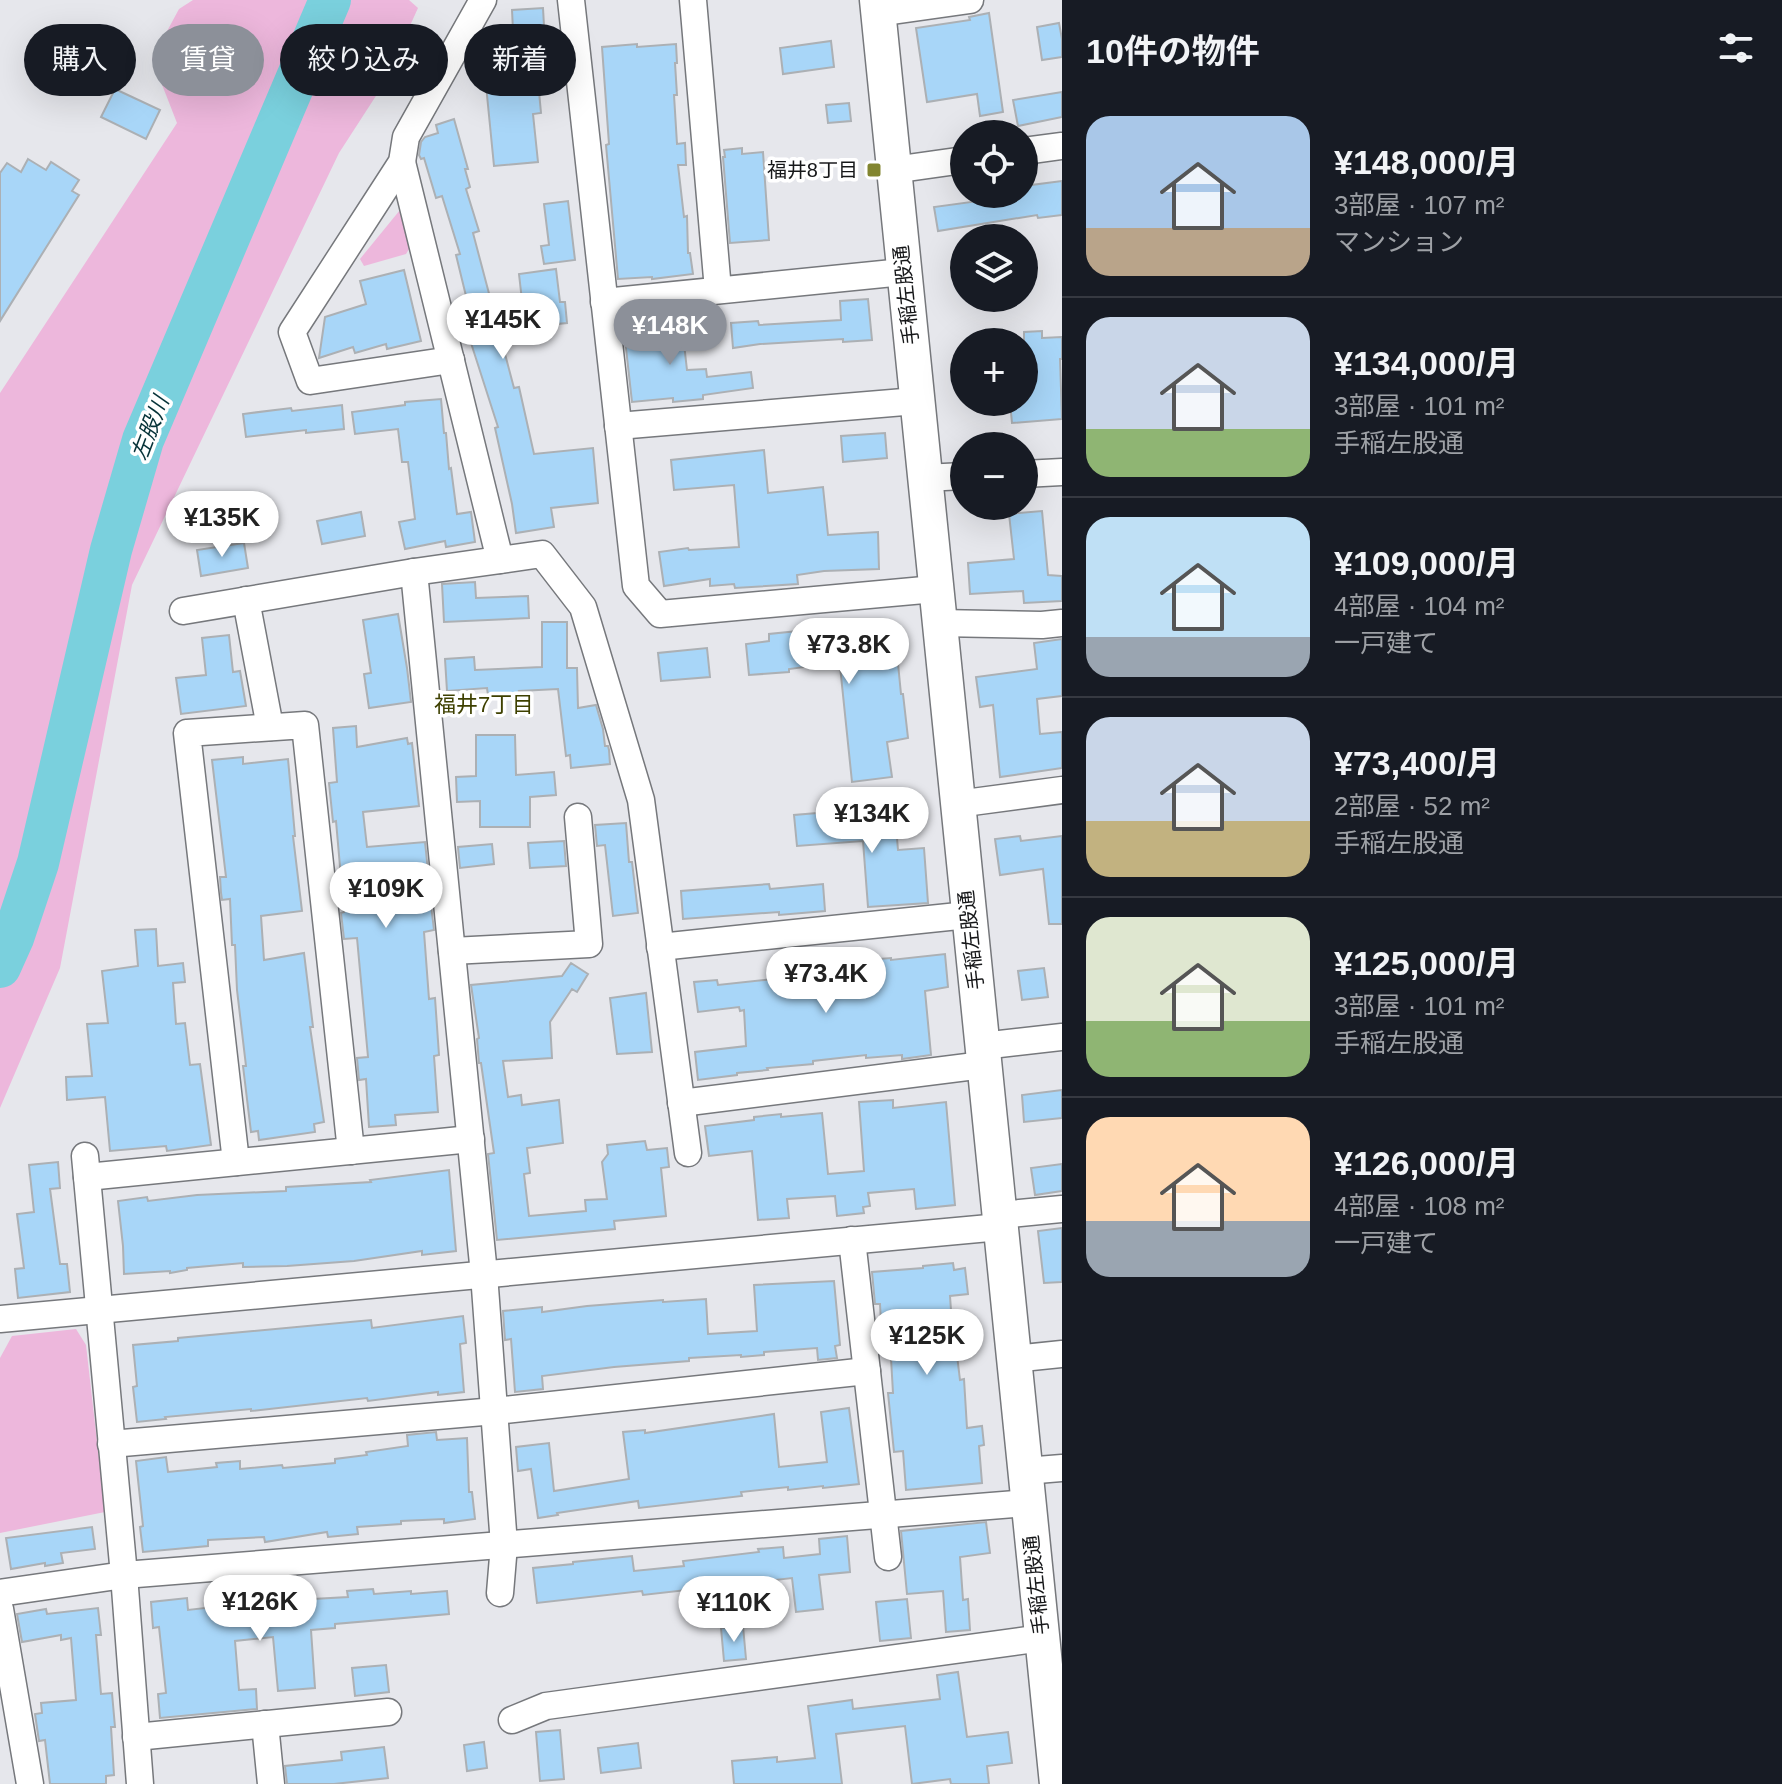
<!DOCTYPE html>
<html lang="ja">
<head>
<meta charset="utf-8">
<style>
	:root { --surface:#171b24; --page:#20242c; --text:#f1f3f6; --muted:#9ea1a6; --line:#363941; --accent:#8c9099 }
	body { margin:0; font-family:Helvetica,"Noto Sans JP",sans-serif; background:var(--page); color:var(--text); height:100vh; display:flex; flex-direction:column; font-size:30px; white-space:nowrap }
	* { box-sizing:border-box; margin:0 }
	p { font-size:26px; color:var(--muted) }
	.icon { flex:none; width:44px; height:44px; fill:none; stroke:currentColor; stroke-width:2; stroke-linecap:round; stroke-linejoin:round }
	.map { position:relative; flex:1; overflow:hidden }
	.side { display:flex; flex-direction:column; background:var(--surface); width:720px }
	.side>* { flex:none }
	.hud { position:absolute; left:24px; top:24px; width:760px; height:72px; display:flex; gap:16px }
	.tools { position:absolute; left:950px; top:120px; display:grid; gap:16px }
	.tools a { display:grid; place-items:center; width:88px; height:88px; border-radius:50%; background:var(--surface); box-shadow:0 8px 32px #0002; font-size:40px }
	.price { position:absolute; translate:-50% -68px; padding:0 18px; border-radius:28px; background:#fff; color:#222; font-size:26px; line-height:52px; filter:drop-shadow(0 2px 4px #0008) }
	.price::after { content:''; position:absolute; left:50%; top:48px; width:24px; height:18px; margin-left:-12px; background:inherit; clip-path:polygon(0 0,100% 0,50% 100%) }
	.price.on { background:var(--accent); color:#fff }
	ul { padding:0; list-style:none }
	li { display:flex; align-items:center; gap:24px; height:200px; padding:0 24px }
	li+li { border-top:2px solid var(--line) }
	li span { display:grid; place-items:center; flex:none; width:224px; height:160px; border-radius:24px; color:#555 }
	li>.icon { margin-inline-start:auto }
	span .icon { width:96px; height:96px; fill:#fffc; stroke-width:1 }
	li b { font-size:34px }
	h2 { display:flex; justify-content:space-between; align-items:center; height:96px; padding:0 24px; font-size:34px }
	.pill { padding:0 28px; border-radius:36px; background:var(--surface); box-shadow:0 8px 32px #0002; font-size:28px; line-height:72px }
	.pill.on { background:var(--accent); color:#fff }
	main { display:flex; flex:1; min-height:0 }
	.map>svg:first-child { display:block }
</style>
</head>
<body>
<main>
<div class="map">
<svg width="1062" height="1784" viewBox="0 0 1062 1784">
	<rect width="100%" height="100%" fill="#e6e7ec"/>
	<!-- green -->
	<g fill="#edb7dc">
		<path d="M193,0h216l9,8 -35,77 -44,68 -207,432 -72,383 -60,140v-715l177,-270 -25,-64 27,-50z"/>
		<path d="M400,210l9,39 -3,5 -42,12 -4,-7z"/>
		<path d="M76,1329l10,16 19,167 -105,21v-175l12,-22z"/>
	</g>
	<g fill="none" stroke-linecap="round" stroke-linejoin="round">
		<!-- river -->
		<path stroke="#7ad0dd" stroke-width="42" d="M0,967l13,-29 25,-75 73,-313 32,-110 187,-440"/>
	</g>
	<!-- building -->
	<g fill="#a8d6f8" stroke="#acb0b4" stroke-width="2">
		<path d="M543,8l4,72 -9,1 3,32 -8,1 5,48 -44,4 -9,-91 30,-3 -3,-62z"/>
		<path d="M989,13l14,99 -23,4 -3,-22 -50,8 -11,-74 54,-8 -1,-3z"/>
		<path d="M1059,23l3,16v18l-20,3 -5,-33z"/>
		<path d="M831,41l3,26 -51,7 -3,-26z"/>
		<path d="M637,44v3l39,-3 1,19h-2l2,32h-3l3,49 8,-1 1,22h-8l6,52 3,-1 1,37h2l3,21 -41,5v-2l-34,2 -12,-134 3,-1 -7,-97z"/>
		<path d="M115,89l45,21 -14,29 -45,-22z"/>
		<path d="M1062,92v25l-44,9 -5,-26z"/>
		<path d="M849,103l2,18 -23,2 -2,-18z"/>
		<path d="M454,119l14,50h-3l5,18 -4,2 13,42 -6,2 41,155 5,-1 15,67 59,-6 5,55 -47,5 3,19 -38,6 -4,-29 -17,-76 3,-1 -27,-84 6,-2 -21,-86 4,-1 -18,-58 -6,2 -12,-40 -3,1 -2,-4 2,-13 4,-5 13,-4 -2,-8z"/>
		<path d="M742,148v6l21,-2 6,88 -39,3 -7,-86h2l-1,-7z"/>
		<path d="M28,159l18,11 5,-8 28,18 -7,11 7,4 -79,126v-148l7,-10 14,9z"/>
		<path d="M1062,181v34l-24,3 -1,-3 -99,16 -4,-24 67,-9v-4h23v-8z"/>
		<path d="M568,201l7,59 -31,4 -3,-18 8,-1 -5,-41z"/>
		<path d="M556,269l4,33h5l2,21 -42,4 -6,-53z"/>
		<path d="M404,270l17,71 -34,8 -1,-5 -31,9 -2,-6 -34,11 6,-41 41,-13 -6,-23z"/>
		<path d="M868,299l4,41 -29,2v-3l-83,5 -27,4 -2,-25 27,-2 1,4 82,-5 -1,-19z"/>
		<path d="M644,319l1,11 37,-4 5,44 19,-1 1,8 44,-5 2,16 -50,7v4l-30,3v-4l-41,4 -9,-81z"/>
		<path d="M1042,331v7l20,-1v22h-2l2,60 -50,4 -2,-21h14v-70z"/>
		<path d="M441,399l3,34h2l3,36 2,-1 6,46 14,-2 4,30 -29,5 -1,-6 -40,8 -6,-27 16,-3 -7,-57h-6l-4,-33 -43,5 -3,-22 53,-7v-3z"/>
		<path d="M342,405l2,24 -38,4v-3l-60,7 -3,-23 48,-6 1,3z"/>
		<path d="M885,433l2,25 -44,4 -2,-26z"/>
		<path d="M764,450l4,43 55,-6 5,48 50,-3 1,37 -55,2 -27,4 1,9 -63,4 -1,-4 -24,2v-7l-46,7 -5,-34 29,-4 1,2 50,-3 -5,-62 -60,5 -3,-30z"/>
		<path d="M1042,511l6,64 14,1v25l-38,2 -1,-12 -53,3 -2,-31 46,-4 -5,-45z"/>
		<path d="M361,512l4,24 -43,8 -5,-23z"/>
		<path d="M244,543l4,25 -47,8 -4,-26z"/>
		<path d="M475,582l1,16 52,-2 1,22 -85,4 -2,-38z"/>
		<path d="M398,614l9,54 4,34 -42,6 -5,-34 7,-1 -8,-53z"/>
		<path d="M542,622h25v46h10l1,40 18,-3 7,24 2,17h3l1,4 1,14 -39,4 -1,-13 -4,1 -8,-67 -39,2 1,3 -32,1 -1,-7 -40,3 -2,-32 29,-2 1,13 67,-3z"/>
		<path d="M894,623l7,71h2l5,44 -21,4 5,35 -40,5 -12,-116 -13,1 -1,-3 -37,5v3l-40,3 -3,-31 23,-3v-7l48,-5 1,8 45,-3 -1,-8z"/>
		<path d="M229,635l4,37 7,-1 6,35 -65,8 -5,-36 30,-3 -4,-37z"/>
		<path d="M1062,639v57l-25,3 3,35 22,-2v36l-62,9 -7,-72 -13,2 -4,-30 61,-8 -3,-26z"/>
		<path d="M707,648l3,29 -49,4 -3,-28z"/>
		<path d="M356,726l1,21 50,-9 1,6 4,-1 7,63 -56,6 4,35 58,-5 3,29 -57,6 3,35 57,-7 3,25 -10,2 5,67 6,-1 4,57 -5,1 4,56 -43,3 1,10 -27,2 -3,-48 -7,1 -2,-22 11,-1 -11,-119 -13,1 -3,-26 3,-1 -8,-91 -3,1 -4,-39 8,-1 -4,-54z"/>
		<path d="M476,735h39l1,40 38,-3 2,23 -26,2v30h-50v-26l-23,1 -1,-25 20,-1z"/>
		<path d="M243,757v7l45,-5 7,77h-2l9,75 -41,5 3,44 40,-7 9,74h-3l14,95 -10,2 1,8 -56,8 -1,-9 -7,1 -8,-66h3l-9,-76 -2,-45h-3l-2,-46 -8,1 -1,-7 -1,-16h6l-14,-117z"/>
		<path d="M841,811l1,7 53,-4 3,36 26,-2 4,55 -60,4 -5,-66 -66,5 -3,-31z"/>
		<path d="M626,823l3,39h3l6,51 -25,3 -8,-71 -8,1 -2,-21z"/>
		<path d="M1020,836l1,5 41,-5v88h-13l-6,-55 -43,6 -5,-36z"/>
		<path d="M564,841l2,25 -36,2 -2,-25z"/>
		<path d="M492,844l2,20 -34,4 -2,-21z"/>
		<path d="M769,884l1,5 53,-5 2,27 -46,4v-3l-96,7 -2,-28z"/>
		<path d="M156,929l2,37 25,-3 2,19 -12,1 3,41 9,-1 5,42 10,-1 11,81 -44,6 -1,-5 -56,5 -5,-54 -38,3 -1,-23 26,-1 -5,-52 21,-1 -6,-52 36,-5 -3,-36z"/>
		<path d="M945,954l3,33 -23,4 6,64 -29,4v-4l-36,3v-3l-53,6v3l-46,4 1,2 -31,3v2l-39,5 -3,-28 51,-6 -2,-36 -4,1 -1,-4 -41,5 -4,-30 23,-2 1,5 55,-6v-3l38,-5v-3l42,-2v-5l38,-3v2z"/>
		<path d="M571,963l17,11 -11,18 -5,-3 -22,33 2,36 -49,3 5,36 13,-2 1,10 37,-5 4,43 -36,5 3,25 -6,1 5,42 57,-5 -1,-11 22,-1 -5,-37 6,-8 -1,-9 38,-4 2,9 20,-2 2,19 -8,1 5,48 -52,5 1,8 -118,11 -9,-86 6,-1 -13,-90h-2l-2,-24 2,-1 -8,-53 91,-9z"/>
		<path d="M1044,968l4,29 -26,3 -4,-29z"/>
		<path d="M646,993l6,59 -35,2 -7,-56z"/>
		<path d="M1062,1090v28l-38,4 -2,-27z"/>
		<path d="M893,1100v8l53,-6 9,103 -39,4 -2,-20 -46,4 2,13 -7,1 1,6 -27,3 -2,-20 -48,3 2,19 -31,2 -6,-69 -43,5 -4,-30 49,-6v-3l27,-3v3l41,-4 6,61 36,-3 -5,-69z"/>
		<path d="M58,1162l2,26 -10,1 10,75h7l3,28 -52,6 -3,-29 9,-1 -7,-54 17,-2 -5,-47z"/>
		<path d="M1062,1164v27l-27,4 -4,-27z"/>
		<path d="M449,1170l7,81 -34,4v-4l-68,10 -67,5 -44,1v-4l-56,5v2l-17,3v-2l-46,3 -1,-28 -5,-45 29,-4 1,4 49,-6 89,-4v-4l85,-5 -1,-2z"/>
		<path d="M1062,1228v54l-18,1 -6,-52z"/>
		<path d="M953,1263l1,7 11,-2 3,26 -18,2 3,43h2l5,41 4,-1 3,49 15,-2 2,19 -5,1 3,37 -76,7 -3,-39 -9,1 -6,-59h5l-3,-52 -8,1 -2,-38h-5l-3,-32 51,-4v-2z"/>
		<path d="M834,1281l6,64 -5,1 2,12 -19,2 -1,-12 -53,4v3l-23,2v-2l-52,3v3l-75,6 -72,9 1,13 -28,3 -4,-53 -6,1 -2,-29 39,-4v5l45,-6 76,-6v2l43,-3 2,35 49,-3 -3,-46z"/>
		<path d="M463,1316l3,27 -6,1 4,48 -26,3v-3l-70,9 -1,-3 -116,13v-2l-86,8 1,2 -29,3 -4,-35 4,-1 -4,-41 45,-4v-3l193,-18 1,8z"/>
		<path d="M849,1408l10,76 -36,4v-2l-35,4v-3l-47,5 1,4 -103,12 -1,-7 -81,12 1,2 -20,3 -7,-49 -13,2 -2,-24 33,-4 5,48 75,-12 -6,-47 22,-2v3l129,-19 5,53 48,-5 -6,-50z"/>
		<path d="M436,1432l1,8 30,-2 2,54h3l3,27 -31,4v-4l-43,2v3l-44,3 1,7 -30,3 -1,-5 -62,10 -1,-5 -56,3v6l-65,6 -3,-25 3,-1 -7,-65 30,-4 2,15 49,-5 -1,-4 24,-2v8l42,-4 1,3 52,-5v-4l32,-4 -1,-3 42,-6 -1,-11z"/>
		<path d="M986,1522l4,31 -30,4 3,43 5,-1 2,31 -24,2 -3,-41 -36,3 -6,-63z"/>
		<path d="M92,1527l3,22 -34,4 2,10 -18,3v-3l-34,6 -5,-31z"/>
		<path d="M847,1536l3,36 -31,3 4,34 -27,3 -4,-34 -149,17 -1,-4 -105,12 -4,-35 40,-4v-2l59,-6 2,15 50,-5 -1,-5 76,-9 -1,-3 25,-2 1,11 36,-4 -1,-15z"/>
		<path d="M373,1589l1,5 37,-3v3l36,-3 2,23 -114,10v4l-24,2 4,58 -37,3 -5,-54 -38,4 4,49 17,-1 1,20 -97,9 -2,-24 8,-1 -7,-66 -6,1 -2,-26 36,-4 1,12 71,-8 89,-5 -1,-6z"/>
		<path d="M907,1599l4,39 -31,3 -4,-39z"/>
		<path d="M98,1608l3,27h-5l5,59 11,-1 3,34h-4l3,48 -8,1v8h-56l-5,-44 -6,1 -4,-27 7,-1 -1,-10 35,-3 -5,-62 -10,2v-5l-39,7 -5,-28 29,-5 1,5z"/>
		<path d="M743,1626l3,33 -22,2 -3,-33z"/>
		<path d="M386,1665l3,27 -34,4 -3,-28z"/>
		<path d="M958,1672l9,65 41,-5 4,31 -25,3 2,18h-38l-1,-5 -38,5 -7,-58 -69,8 6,50h-108l-2,-23 45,-4v5l38,-4 -7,-52 44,-6 1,9 87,-10 -3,-24z"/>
		<path d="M560,1730l4,49 -24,2 -4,-49z"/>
		<path d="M484,1742l3,26 -20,3 -3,-26z"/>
		<path d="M638,1743l3,25 -40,5 -3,-25z"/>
		<path d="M384,1747l4,31 -54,6h-47l-2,-18 57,-6 -1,-8z"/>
	</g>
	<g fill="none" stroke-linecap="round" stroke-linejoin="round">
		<defs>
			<g id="minor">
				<path d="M571,0l65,586 24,28 275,-25"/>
				<path d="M693,0l25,290"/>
				<path d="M878,13l92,-13"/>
				<path d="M1024,151l38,-5"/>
				<path d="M402,162l98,398"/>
				<path d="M893,170l71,-10"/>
				<path d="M604,302l299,-30"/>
				<path d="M451,360l-141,21 -18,-49 110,-170 4,-25 77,-137"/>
				<path d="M618,426l298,-25"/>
				<path d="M1024,474l38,-2"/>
				<path d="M924,478l40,-2"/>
				<path d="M414,572l70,702 20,271 -4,48"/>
				<path d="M246,600l24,127"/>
				<path d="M183,611l231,-39 128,-18 41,53 58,193 47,353"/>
				<path d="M939,623l103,2 20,-2"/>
				<path d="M957,804l105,-14"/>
				<path d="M660,947l308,-32"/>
				<path d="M452,951l137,-7 -11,-127"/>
				<path d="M982,1046l80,-9"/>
				<path d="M681,1103l302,-38"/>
				<path d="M85,1156l39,419 16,209"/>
				<path d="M236,1162l-49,-429 118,-8 46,426"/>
				<path d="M87,1177l384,-38"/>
				<path d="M999,1215l63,-6"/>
				<path d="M852,1240l36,317"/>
				<path d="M0,1319l1000,-92"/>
				<path d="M1013,1359l49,-5"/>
				<path d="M111,1444l384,-33 372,-40"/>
				<path d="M1025,1471l37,-3"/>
				<path d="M0,1593l124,-18 904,-72"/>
				<path d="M0,1609l30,175"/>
				<path d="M512,1720l34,-14 496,-68"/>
				<path d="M265,1724l6,60"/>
				<path d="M136,1737l252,-25"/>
			</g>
			<path id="major" d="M877,0l180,1784"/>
		</defs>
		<!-- minor casing -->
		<use href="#minor" stroke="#76787c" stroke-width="29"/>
		<!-- major casing -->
		<use href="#major" stroke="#76787c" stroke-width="37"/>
		<!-- minor -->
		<use href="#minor" stroke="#fff" stroke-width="26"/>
		<!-- major -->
		<use href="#major" stroke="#fff" stroke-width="34"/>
	</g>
	<!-- markers -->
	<rect fill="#828530" stroke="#fff" stroke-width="3" x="866" y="162" width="16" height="16" rx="4"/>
	<g text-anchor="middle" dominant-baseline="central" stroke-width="7" stroke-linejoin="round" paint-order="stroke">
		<!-- poi labels -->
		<g font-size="20" fill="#161719" stroke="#fff" text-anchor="end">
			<text x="858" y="170">福井8丁目</text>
		</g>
		<!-- street labels -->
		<g font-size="20" fill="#161719" stroke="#fff">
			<text transform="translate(906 295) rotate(-96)">手稲左股通</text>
			<text transform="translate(971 940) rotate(-96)">手稲左股通</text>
			<text transform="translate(1036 1585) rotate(-96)">手稲左股通</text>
		</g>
		<!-- water labels -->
		<g font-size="22" font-style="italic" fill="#063238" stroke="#fff">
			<text transform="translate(150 428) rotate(-69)">左股川</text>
		</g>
		<!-- neighbourhood labels -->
		<g font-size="22" fill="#3e4000" stroke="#fff">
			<text x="484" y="704">福井7丁目</text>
		</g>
	</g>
</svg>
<div class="tools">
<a><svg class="icon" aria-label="locate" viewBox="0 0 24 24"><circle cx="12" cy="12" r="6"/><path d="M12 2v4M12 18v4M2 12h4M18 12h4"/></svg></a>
<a><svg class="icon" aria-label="layers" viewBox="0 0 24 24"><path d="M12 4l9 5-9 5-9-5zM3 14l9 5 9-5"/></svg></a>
<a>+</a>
<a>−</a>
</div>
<b class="price" style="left:503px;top:361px">¥145K</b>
<b class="price on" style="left:670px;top:367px">¥148K</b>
<b class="price" style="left:222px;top:559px">¥135K</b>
<b class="price" style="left:849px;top:686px">¥73.8K</b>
<b class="price" style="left:872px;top:855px">¥134K</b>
<b class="price" style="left:386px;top:930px">¥109K</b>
<b class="price" style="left:826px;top:1015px">¥73.4K</b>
<b class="price" style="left:927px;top:1377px">¥125K</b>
<b class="price" style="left:260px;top:1643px">¥126K</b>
<b class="price" style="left:734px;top:1644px">¥110K</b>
<div class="hud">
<a class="pill">購入</a>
<a class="pill on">賃貸</a>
<a class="pill">絞り込み</a>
<a class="pill">新着</a>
</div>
</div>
<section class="side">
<h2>10件の物件<svg class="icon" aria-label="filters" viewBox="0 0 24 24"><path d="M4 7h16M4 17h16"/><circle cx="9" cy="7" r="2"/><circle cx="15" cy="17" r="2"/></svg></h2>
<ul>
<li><span style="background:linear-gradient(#a9c7e8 70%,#b9a48a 0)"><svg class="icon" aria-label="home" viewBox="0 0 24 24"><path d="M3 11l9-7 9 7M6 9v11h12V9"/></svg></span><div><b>¥148,000/月</b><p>3部屋 · 107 m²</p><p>マンション</p></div></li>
<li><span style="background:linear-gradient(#c9d6e8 70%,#8fb573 0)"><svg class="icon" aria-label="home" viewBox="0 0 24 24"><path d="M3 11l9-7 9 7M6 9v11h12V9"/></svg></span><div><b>¥134,000/月</b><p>3部屋 · 101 m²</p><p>手稲左股通</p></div></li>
<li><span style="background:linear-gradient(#bfe0f5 75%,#9aa5b1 0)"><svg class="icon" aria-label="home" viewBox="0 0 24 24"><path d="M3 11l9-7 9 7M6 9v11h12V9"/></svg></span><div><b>¥109,000/月</b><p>4部屋 · 104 m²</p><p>一戸建て</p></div></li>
<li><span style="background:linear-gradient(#c9d6e8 65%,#c2b280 0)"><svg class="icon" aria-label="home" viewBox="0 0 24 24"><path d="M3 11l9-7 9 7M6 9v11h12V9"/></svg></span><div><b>¥73,400/月</b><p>2部屋 · 52 m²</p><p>手稲左股通</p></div></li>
<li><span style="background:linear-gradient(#dfe7d0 65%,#8fb573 0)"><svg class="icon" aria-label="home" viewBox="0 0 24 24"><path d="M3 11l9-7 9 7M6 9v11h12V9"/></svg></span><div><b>¥125,000/月</b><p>3部屋 · 101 m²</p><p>手稲左股通</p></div></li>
<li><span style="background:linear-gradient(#ffd9b3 65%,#9aa5b1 0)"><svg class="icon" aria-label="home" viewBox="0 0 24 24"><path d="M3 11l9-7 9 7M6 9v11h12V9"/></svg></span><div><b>¥126,000/月</b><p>4部屋 · 108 m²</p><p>一戸建て</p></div></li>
</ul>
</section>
</main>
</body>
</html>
